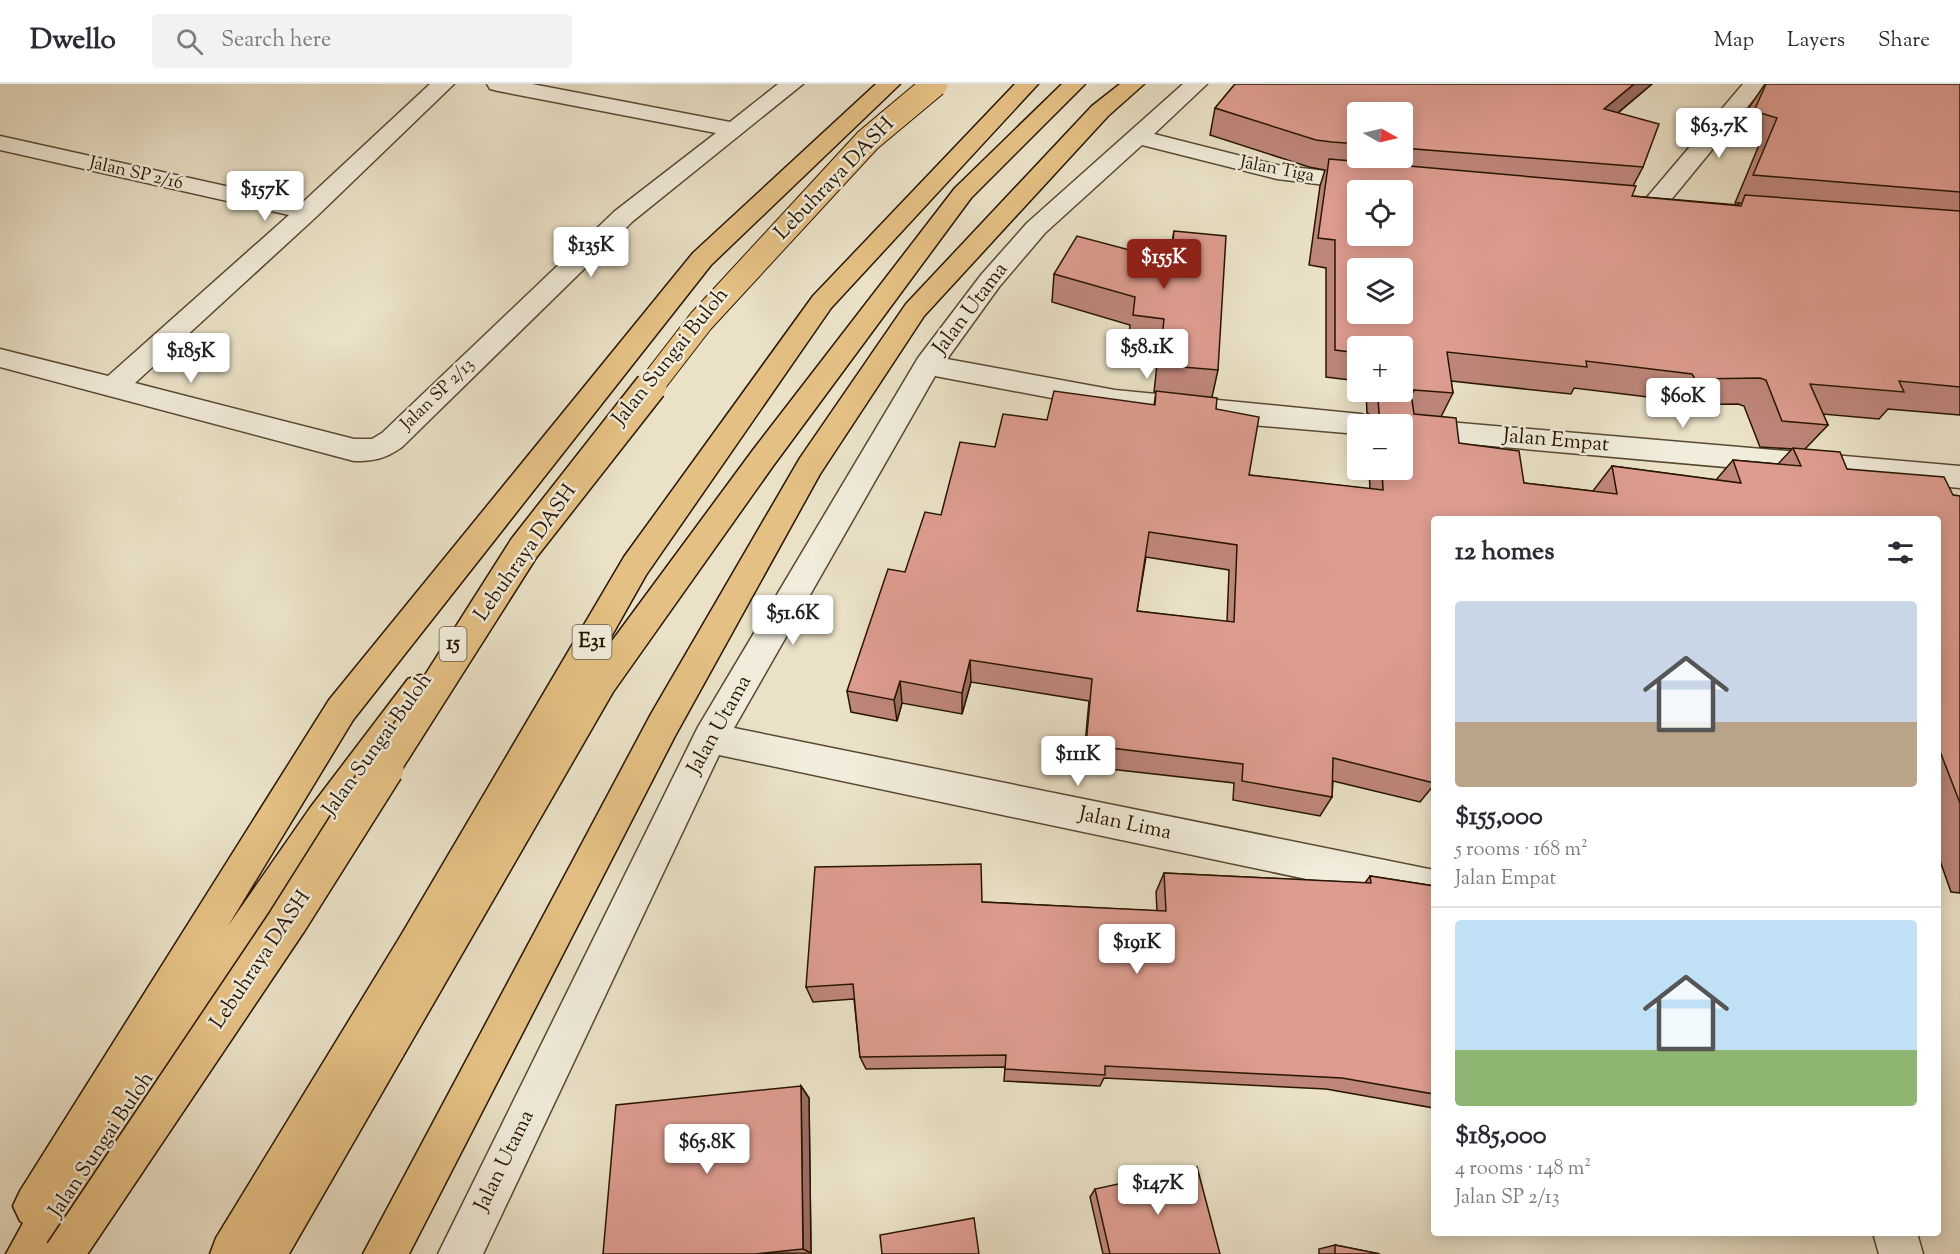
<!DOCTYPE html>
<html lang="en">
<head>
<meta charset="utf-8">
<style>
	:root { --surface:#fff; --page:#f2f2f3; --text:#2b2b33; --muted:#7c7c81; --line:#e1e1e2; --accent:#8f2418 }
	body { margin:0; font-family:"Sorts Mill Goudy",serif; background:var(--page); color:var(--text); height:100vh; display:flex; flex-direction:column; font-size:22px; white-space:nowrap }
	* { box-sizing:border-box; margin:0 }
	p { font-size:20px; color:var(--muted) }
	.icon { flex:none; width:33px; height:33px; fill:none; stroke:currentColor; stroke-width:2; stroke-linecap:round; stroke-linejoin:round }
	.map { position:relative; flex:1; overflow:hidden }
	.details { position:absolute; left:1431px; top:432px; width:510px; height:720px; display:flex; flex-direction:column; background:var(--surface); border-radius:6px; box-shadow:0 3px 15px #0003 }
	.details>* { flex:none }
	.needle { width:39px; rotate:98deg }
	.fabs { position:absolute; left:1347px; top:18px; display:grid; gap:12px }
	.fabs a { display:grid; place-items:center; width:66px; height:66px; border-radius:6px; background:var(--surface); box-shadow:0 3px 15px #0003; font-size:30px }
	.price { position:absolute; translate:-50% -51px; padding:0 14px; border-radius:6px; background:#fff; color:#222; font-size:20px; line-height:39px; filter:drop-shadow(0 2px 3px #0008) }
	.price::after { content:''; position:absolute; left:50%; top:36px; width:18px; height:14px; margin-left:-9px; background:inherit; clip-path:polygon(0 0,100% 0,50% 100%) }
	.price.current { background:var(--accent); color:#fff }
	ul { padding:0; list-style:none }
	li { display:grid; align-content:center; gap:12px; height:318px; padding:0 24px }
	li+li { border-top:2px solid var(--line) }
	li span { display:grid; place-items:center; height:186px; border-radius:6px; color:#555 }
	li>.icon { margin-inline-start:auto }
	span .icon { width:108px; height:108px; fill:#fffc; stroke-width:1 }
	li b { font-size:26px }
	h2 { display:flex; justify-content:space-between; align-items:center; height:72px; padding:0 24px; font-size:26px }
	header { display:flex; align-items:center; gap:36px; box-sizing:border-box; height:84px; padding:0 30px; background:var(--surface); border-bottom:2px solid var(--line) }
	header strong { font-size:28px }
	nav { display:flex; gap:33px; margin-inline-start:auto; font-size:21px }
	.search { width:420px; height:54px; background:var(--page); display:flex; align-items:center; gap:15px; box-sizing:border-box; padding:0 21px; border-radius:6px; color:var(--muted); font-size:22px }
	.map>svg:first-child { display:block }
</style>
</head>
<body>
<header>
<strong>Dwello</strong>
<div class="search"><svg class="icon" aria-label="search" viewBox="0 0 24 24"><circle cx="10" cy="10" r="6"/><path d="M15 15l6 6"/></svg>Search here</div>
<nav><a>Map</a><a>Layers</a><a>Share</a></nav>
</header>
<div class="map">
<svg width="1960" height="1170" viewBox="0 0 1960 1170">
	<rect width="100%" height="100%" fill="#eae1c7"/>
	<filter id="stains"><feTurbulence type="fractalNoise" baseFrequency=".00333" numOctaves="4"/><feColorMatrix values="0 0 0 0 .2 0 0 0 0 .09 0 0 0 0 .02 0 0 0 .5 -.17"/></filter>
	<radialGradient id="worn" r=".72"><stop offset=".6" stop-color="#630" stop-opacity="0"/><stop offset="1" stop-color="#630" stop-opacity=".3"/></radialGradient>
	<g fill="none" stroke-linecap="round" stroke-linejoin="round">
		<defs>
			<g id="street">
				<path d="M430,0h24l-138,133 -181,166 219,56h18l10,-6 233,-222 101,-78 -218,-42 -8,-2 -3,-5h45l198,38 48,-38h25l-170,137 -231,226c-17,12 -28,14 -48,14l-354,-94v-18l108,27 181,-161 -289,-65v-14l302,67z"/>
				<path d="M1183,0h24l-53,50 123,31 89,11 8,2 4,5 -4,5 -8,2 -89,-11 -135,-34 -97,88 -46,54 -52,72 168,31 246,24 10,3 4,7h-17v10l-152,-13 -91,-11 -180,-34 -201,352 700,142v36l-715,-151 -236,499h-45l260,-527 220,-369 63,-83 46,-52z"/>
				<path d="M1743,0h23l-105,128 -9,2 -9,-2 -3,-5 3,-5z"/>
				<path d="M1402,334l558,48v22l-558,-50v-14h-12l2,-3z"/>
				<path d="M1873,1149h44l6,21h-44z"/>
			</g>
			<g id="highway">
				<path d="M876,0h24l-189,181 -358,455 -125,206 82,-118 98,-129 12,-4 12,4 5,10 -101,143 -282,422h-48l17,-31 -3,-2 -7,-15 7,-15 309,-491 364,-447z"/>
				<path d="M1015,0h23l-207,224 -185,267 -48,85 155,-210 202,-262 107,-104h23l-114,114 -198,268 -160,226 -324,562h-79l6,-16 184,-301 224,-380 189,-261z"/>
				<path d="M1120,0h24l-36,32 -184,200 -104,158 -145,262 -266,518h-46l288,-540 149,-256 106,-154 186,-198z"/>
			</g>
		</defs>
		<!-- street casing -->
		<use href="#street" stroke="#584832" stroke-width="3"/>
		<!-- highway casing -->
		<use href="#highway" stroke="#271500" stroke-width="3"/>
		<!-- street -->
		<use href="#street" fill="#f1ecdb" fill-rule="evenodd"/>
		<!-- highway -->
		<use href="#highway" fill="#e5c084" fill-rule="evenodd"/>
		<defs>
			<path id="highway-bridge-far2" d="M650,303l51,-66 167,-181 67,-56"/>
			<path id="highway-bridge-far1" d="M383,686l141,-222 127,-162"/>
			<path id="highway-bridge" d="M64,1170l223,-332 97,-154"/>
		</defs>
		<!-- highway-bridge-far2 casing -->
		<use href="#highway-bridge-far2" stroke="#271500" stroke-width="27" stroke-linecap="butt"/>
		<!-- highway-bridge-far1 casing -->
		<use href="#highway-bridge-far1" stroke="#271500" stroke-width="34" stroke-linecap="butt"/>
		<!-- highway-bridge casing -->
		<use href="#highway-bridge" stroke="#271500" stroke-width="42" stroke-linecap="butt"/>
		<!-- highway-bridge-far2 -->
		<use href="#highway-bridge-far2" stroke="#e5c084" stroke-width="25"/>
		<!-- highway-bridge-far1 -->
		<use href="#highway-bridge-far1" stroke="#e5c084" stroke-width="31"/>
		<!-- highway-bridge -->
		<use href="#highway-bridge" stroke="#e5c084" stroke-width="39"/>
	</g>
	<!-- wall -->
	<g fill="#be867b" stroke="#271500" stroke-width="1.5" fill-rule="evenodd">
		<path d="M1235,0h417l-34,29 25,54 -10,19 -1,10 106,9 2,-2h-5l24,-58 -22,-6 13,-33 15,-22h195v331l-72,-6 -9,10 -56,-5 5,11 -23,24 42,20 106,26 7,1v397l-9,-1 -13,-37v-336h-504v268l-1,-1 -13,16 -87,-21 -1,16 -12,19 -87,-16 1,-17 -151,-17 6,-65 -118,-19 -9,32 -60,-11 -5,18 -46,-9 -4,-21 58,-119 36,-57 54,-68 52,-27 107,-15 2,-13h-2l5,-46 -31,-3 2,-18 -78,-23 2,-28 115,-14 5,-29 44,139 -6,27 4,12 33,66 121,14 -1,-19h33v-46h-34l4,-8 -5,-3 -1,-21h36v-46h-44v35l-32,-4v-109l-17,-3 11,-79 5,-16 -16,-3 -99,-32 5,-27zM1358,28h44v46h-44zM1451,297l120,13 3,-6 99,12 2,5 63,-1 6,2 16,41 32,2 -14,15 -45,-4 -17,20 -104,-14 -19,25 -69,-8 -65,-40 -18,-26 12,-24zM1146,473l83,13 -2,52 -90,-11z"/>
		<path d="M1164,789l201,10 5,-7 64,10v222l-108,-19 -222,-11 -4,8 -96,-5 1,-14 -139,2 -6,-12 -6,-58 -41,3 -7,-15 176,-85 175,9 -1,-19z"/>
		<path d="M801,1002l8,12 2,155 -208,1z"/>
		<path d="M1095,1105l125,65h-117l-13,-57z"/>
		<path d="M1335,1161l45,9h-61v-5z"/>
	</g>
	<!-- shaded-wall -->
	<g fill="#9b6d64" stroke="#271500" stroke-width="1.5">
		<path d="M1634,0h18l-62,52 14,-27z"/>
		<path d="M1414,306l-12,26 -3,-18 4,-5z"/>
		<path d="M970,576l1,22 -9,32v-21z"/>
		<path d="M900,597l2,22 -5,18 -3,-21z"/>
		<path d="M801,1002l8,12 2,155 -8,-4z"/>
	</g>
	<!-- building -->
	<g fill="#dd9c8f" stroke="#271500" stroke-width="1.5" fill-rule="evenodd">
		<path d="M1235,0h399l-30,25 55,15 -16,43 -241,-19v-36h-44v32l-26,-2 -16,-2 -101,-32z"/>
		<path d="M1766,0h194v108l-207,-17 24,-57 -23,-7z"/>
		<path d="M1329,75l307,27 -4,10 109,10 4,-11 215,16v176l-61,-6 5,11 -94,-8 18,41 -46,-4 -16,-41 -6,-2 -65,1 -3,-5 -106,-13 1,6 -140,-15 6,41 -39,-3 -11,3 -4,5 13,2 2,14 42,4 3,25 60,8 5,32 93,11 -5,-28 129,17 -8,-23 68,6 -8,-18 47,4 7,17 97,8 9,18 7,1v307l-22,-57v-227h-504v264l-101,-25 -1,39 -90,-16 1,-17 -157,-19 6,-66 -122,-19 -8,33 -62,-12 -6,19 -47,-9 41,-122 17,3 20,-60 16,3 19,-73 35,5 8,-33 44,6 7,-29 101,14 1,-14 61,7 -1,11 43,8 -10,58 134,15 -1,-20h20v-46h-22l-2,-24 11,-2 -4,-6h17v-46h-44v7l-23,-3v-110l-17,-2zM1358,106h44v46h-44zM1358,184h44v46h-44zM1149,448l88,13 -3,77 -97,-11z"/>
		<path d="M1174,147l52,5 -8,134 -59,-5 5,-46 -31,-4 2,-18 -81,-23 23,-38 94,25z"/>
		<path d="M981,780l1,38 184,9 -2,-38 207,10 -1,-7 64,10v208l-92,-16 -237,-12v9l-100,-6 1,-14 -146,2 -7,-73 -47,3 9,-120z"/>
		<path d="M801,1002l2,163 -48,5h-152l13,-149z"/>
		<path d="M1197,1083l23,87h-110l-15,-65z"/>
		<path d="M974,1134l5,36h-97l-2,-19z"/>
		<path d="M1335,1161l45,9h-45z"/>
	</g>
	<g text-anchor="middle" dominant-baseline="central" stroke-width="5" stroke-linejoin="round" paint-order="stroke">
		<!-- far-street labels -->
		<g font-size="18" fill="#271500" stroke="#f1ecdb">
			<text transform="translate(1277 86) rotate(11)">Jalan Tiga</text>
			<text transform="translate(136 90) rotate(13)">Jalan SP 2/16</text>
			<text transform="translate(438 311) rotate(-44)">Jalan SP 2/13</text>
		</g>
		<!-- shield labels -->
		<g fill="#f1ecdb" stroke="#645642" stroke-width="1.5">
			<rect x="572.5" y="541" width="39" height="34" rx="4.5"/>
			<rect x="439.5" y="543" width="27" height="34" rx="4.5"/>
		</g>
		<g font-size="20" font-weight="bold" fill="#271500">
			<text x="592" y="558">E31</text>
			<text x="453" y="560">15</text>
		</g>
		<!-- street labels -->
		<g font-size="21" fill="#271500" stroke="#f1ecdb">
			<text transform="translate(835 95) rotate(-46)">Lebuhraya DASH</text>
			<text transform="translate(971 225) rotate(-53)">Jalan Utama</text>
			<text transform="translate(671 273) rotate(-51)">Jalan Sungai Buloh</text>
			<text transform="translate(1556 357) rotate(5)">Jalan Empat</text>
			<text transform="translate(526 469) rotate(-55)">Lebuhraya DASH</text>
			<text transform="translate(720 641) rotate(-61)">Jalan Utama</text>
			<text transform="translate(378 661) rotate(-54)">Jalan Sungai Buloh</text>
			<text transform="translate(1125 740) rotate(12)">Jalan Lima</text>
			<text transform="translate(261 876) rotate(-56)">Lebuhraya DASH</text>
			<text transform="translate(102 1061) rotate(-56)">Jalan Sungai Buloh</text>
			<text transform="translate(505 1077) rotate(-64)">Jalan Utama</text>
		</g>
	</g>
	<rect width="100%" height="100%" filter="url(#stains)"/>
	<rect width="100%" height="100%" fill="url(#worn)"/>
</svg>
<div class="fabs">
<a><svg class="needle" viewBox="-14 -14 28 28"><path d="M0-13l5 13h-10z" fill="#e53935"/><path d="M0 13l5-13h-10z" fill="#7c7c81"/></svg></a>
<a><svg class="icon" aria-label="locate" viewBox="0 0 24 24"><circle cx="12" cy="12" r="6"/><path d="M12 2v4M12 18v4M2 12h4M18 12h4"/></svg></a>
<a><svg class="icon" aria-label="layers" viewBox="0 0 24 24"><path d="M12 4l9 5-9 5-9-5zM3 14l9 5 9-5"/></svg></a>
<a>+</a>
<a>−</a>
</div>
<b class="price" style="left:1719px;top:75px">$63.7K</b>
<b class="price" style="left:265px;top:138px">$157K</b>
<b class="price" style="left:591px;top:194px">$135K</b>
<b class="price current" style="left:1164px;top:206px">$155K</b>
<b class="price" style="left:1147px;top:296px">$58.1K</b>
<b class="price" style="left:191px;top:300px">$185K</b>
<b class="price" style="left:1683px;top:345px">$60K</b>
<b class="price" style="left:793px;top:562px">$51.6K</b>
<b class="price" style="left:1078px;top:703px">$111K</b>
<b class="price" style="left:1137px;top:891px">$191K</b>
<b class="price" style="left:707px;top:1091px">$65.8K</b>
<b class="price" style="left:1158px;top:1132px">$147K</b>
<section class="details">
<h2>12 homes<svg class="icon" aria-label="filters" viewBox="0 0 24 24"><path d="M4 7h16M4 17h16"/><circle cx="9" cy="7" r="2"/><circle cx="15" cy="17" r="2"/></svg></h2>
<ul>
<li><span style="background:linear-gradient(#c9d6e8 65%,#b9a48a 0)"><svg class="icon" aria-label="home" viewBox="0 0 24 24"><path d="M3 11l9-7 9 7M6 9v11h12V9"/></svg></span><div><b>$155,000</b><p>5 rooms · 168 m²</p><p>Jalan Empat</p></div></li>
<li><span style="background:linear-gradient(#bfe0f5 70%,#8fb573 0)"><svg class="icon" aria-label="home" viewBox="0 0 24 24"><path d="M3 11l9-7 9 7M6 9v11h12V9"/></svg></span><div><b>$185,000</b><p>4 rooms · 148 m²</p><p>Jalan SP 2/13</p></div></li>
</ul>
</section>
</div>
</body>
</html>
